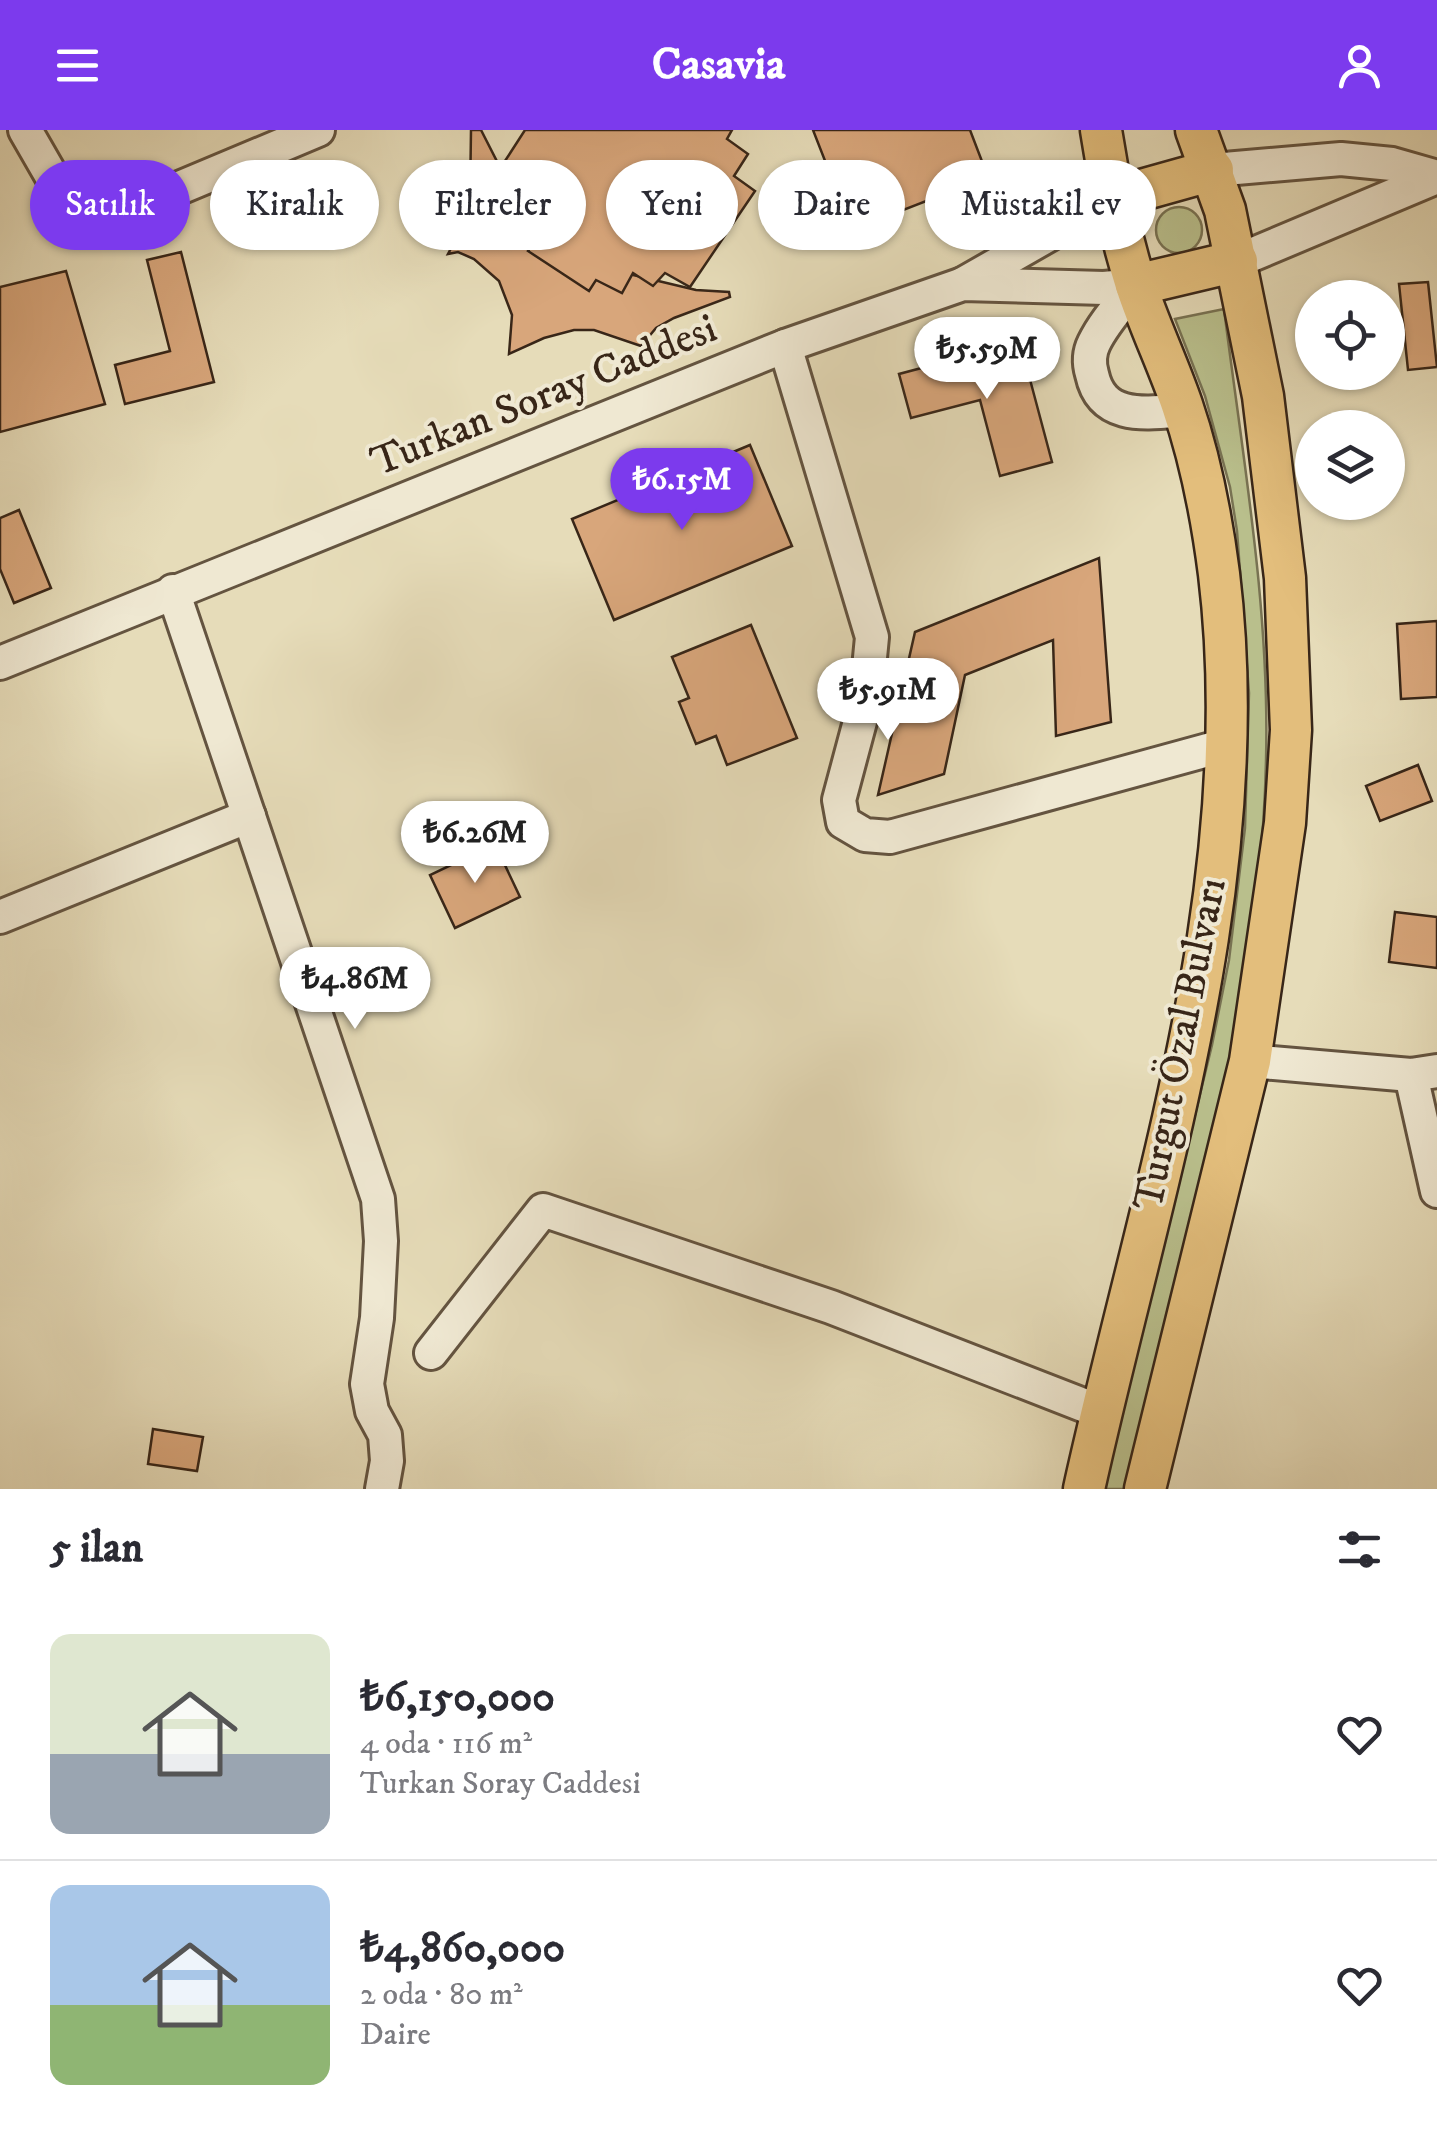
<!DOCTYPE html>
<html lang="tr">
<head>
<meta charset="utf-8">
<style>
	:root { --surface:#fff; --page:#f2f2f3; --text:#2b2b33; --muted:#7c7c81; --line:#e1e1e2; --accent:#7c3aed }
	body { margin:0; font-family:"IM FELL DW Pica",serif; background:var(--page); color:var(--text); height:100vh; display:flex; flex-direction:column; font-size:38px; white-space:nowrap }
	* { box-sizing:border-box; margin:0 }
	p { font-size:32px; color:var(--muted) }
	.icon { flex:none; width:55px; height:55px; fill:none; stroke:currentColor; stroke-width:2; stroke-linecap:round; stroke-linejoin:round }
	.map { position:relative; height:1359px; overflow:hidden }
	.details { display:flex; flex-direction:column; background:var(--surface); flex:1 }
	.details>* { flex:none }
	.banner { position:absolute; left:30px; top:30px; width:1378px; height:90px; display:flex; gap:20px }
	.fabs { position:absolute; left:1295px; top:150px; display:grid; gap:20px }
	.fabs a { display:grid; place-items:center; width:110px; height:110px; border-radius:50%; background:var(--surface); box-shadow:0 2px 8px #0004; font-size:50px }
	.price { position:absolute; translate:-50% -85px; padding:0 22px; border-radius:35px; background:#fff; color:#222; font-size:32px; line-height:65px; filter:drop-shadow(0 2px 5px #0008) }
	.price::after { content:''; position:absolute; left:50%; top:60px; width:30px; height:22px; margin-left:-15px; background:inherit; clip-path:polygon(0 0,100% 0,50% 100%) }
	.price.selected { background:var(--accent); color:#fff }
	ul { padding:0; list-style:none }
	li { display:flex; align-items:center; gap:30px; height:250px; padding:0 50px }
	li+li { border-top:2px solid var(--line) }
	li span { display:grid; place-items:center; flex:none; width:280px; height:200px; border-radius:20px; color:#555 }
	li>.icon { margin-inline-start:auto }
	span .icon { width:120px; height:120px; fill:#fffc; stroke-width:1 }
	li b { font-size:42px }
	h2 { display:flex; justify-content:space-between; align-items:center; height:120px; padding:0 50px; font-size:42px }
	.tag { padding:0 35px; border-radius:45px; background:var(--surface); box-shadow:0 2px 8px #0004; font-size:35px; line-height:90px }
	.tag.selected { background:var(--accent); color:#fff }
	header { display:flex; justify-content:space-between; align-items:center; height:130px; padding:0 50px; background:var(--accent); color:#fff; font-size:45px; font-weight:700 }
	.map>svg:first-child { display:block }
</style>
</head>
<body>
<header><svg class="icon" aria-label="menu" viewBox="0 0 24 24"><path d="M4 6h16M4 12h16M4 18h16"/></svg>Casavia<svg class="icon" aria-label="person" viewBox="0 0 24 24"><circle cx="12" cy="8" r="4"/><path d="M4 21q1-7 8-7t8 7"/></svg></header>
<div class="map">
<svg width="1437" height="1359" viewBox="0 0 1437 1359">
	<rect width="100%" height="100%" fill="#e6dcb9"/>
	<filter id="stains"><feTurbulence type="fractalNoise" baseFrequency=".002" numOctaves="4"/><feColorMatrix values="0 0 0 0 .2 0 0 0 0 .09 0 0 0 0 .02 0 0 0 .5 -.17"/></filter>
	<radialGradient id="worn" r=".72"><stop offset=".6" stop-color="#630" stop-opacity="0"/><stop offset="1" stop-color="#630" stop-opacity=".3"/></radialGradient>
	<!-- green -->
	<g fill="#b9bf8c" stroke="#787252" stroke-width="2.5">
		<circle cx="1179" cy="100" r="23"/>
		<path d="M1224,179c19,151 46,300 42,452 -5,243 -82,493 -140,728h-22l108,-444 17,-85 16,-132 4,-135 -12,-162 -7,-44 -25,-91 -30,-77z"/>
	</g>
	<!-- building -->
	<g fill="#d8a67b" stroke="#382618" stroke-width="2.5">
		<path d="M471,0h10l25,49 14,18 56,50 49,26 71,17 33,2 1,5 -56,21 -18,10 -15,18 -47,-16h-20l-30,8 -35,16 3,-39 -13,-34 -25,-22 -16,-7 -10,2 19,-36 3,-18z"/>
		<path d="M525,0h207l-5,9 21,15 -14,22 21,15 -65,96 -25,-14 -12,13 -20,-13 -11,20 -26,-13 -7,11 -61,-40 8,-12 -23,-13 13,-20 -20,-13 15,-21 -16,-11z"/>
		<path d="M813,0h157l18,47 -136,53z"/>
		<path d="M181,122l33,130 -89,22 -10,-39 55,-14 -23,-91z"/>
		<path d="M66,141l39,133 -105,28v-145z"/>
		<path d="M1428,152l9,85 -29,3 -9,-86z"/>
		<path d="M1020,212l32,120 -52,14 -20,-76 -69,18 -12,-44z"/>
		<path d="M750,315l42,101 -178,74 -42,-101z"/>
		<path d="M19,380l32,78 -37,15 -14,-34v-51z"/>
		<path d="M1099,428l12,164 -55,14 -3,-96 -88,35 -21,99 -66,21 37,-163z"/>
		<path d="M1437,491v76l-36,2 -4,-75z"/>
		<path d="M751,495l46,113 -70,27 -11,-29 -20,8 -17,-42 10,-4 -17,-41z"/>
		<path d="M1418,635l14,36 -52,20 -14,-35z"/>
		<path d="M495,714l25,53 -65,31 -25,-53z"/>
		<path d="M1395,782l42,5v51l-48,-6z"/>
		<path d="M153,1299l50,8 -6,34 -49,-7z"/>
	</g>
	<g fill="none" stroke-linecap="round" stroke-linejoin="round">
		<defs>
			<g id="minor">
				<path d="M25,0l38,66 35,20 36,-9 184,-77"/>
				<path d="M1213,40l128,-11 51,5 45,13"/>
				<path d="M1237,131l200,-84"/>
				<path d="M963,154l150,-86"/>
				<path d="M1136,155c-14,18 -32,37 -42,58 -5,10 -5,21 -2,31 10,47 55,39 92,36"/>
				<path d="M785,216l87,291 -6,62 -27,101 4,22 22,13 25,2 336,-92"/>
				<path d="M173,461l205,608 3,42 -4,77 -10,66 5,27 13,24 2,26 -5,28"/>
				<path d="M0,533l785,-317 178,-62 141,4 32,-3"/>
				<path d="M0,787l249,-101"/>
				<path d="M1250,931l161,14 26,-4"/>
				<path d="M1411,945l26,116"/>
				<path d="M431,1223l112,-143 288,97 270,105"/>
			</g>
			<g id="major">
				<path d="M1113,68l100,-28"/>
				<path d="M1136,155l101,-24"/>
				<path d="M1084,1359c66,-299 173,-604 135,-915 -7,-55 -19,-116 -37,-169 -14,-41 -33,-80 -46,-120 -16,-51 -27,-103 -35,-155"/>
				<path d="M1145,1359l105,-428 35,-238 6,-93 -6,-152 -22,-182 -38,-186 -29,-80"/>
			</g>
		</defs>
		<!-- minor casing -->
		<use href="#minor" stroke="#645440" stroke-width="38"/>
		<!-- major casing -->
		<use href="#major" stroke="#382618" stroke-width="45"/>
		<!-- minor -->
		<use href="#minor" stroke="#efe8d2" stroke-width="32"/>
		<!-- major -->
		<use href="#major" stroke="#e3be7c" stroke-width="40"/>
	</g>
	<g text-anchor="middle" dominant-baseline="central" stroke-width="8" stroke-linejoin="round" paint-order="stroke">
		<!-- street labels -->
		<g font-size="42" fill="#382618" stroke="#efe8d2">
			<text transform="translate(544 266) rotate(-22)">Turkan Soray Caddesi</text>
			<text transform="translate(1181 914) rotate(-79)">Turgut Özal Bulvarı</text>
		</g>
	</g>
	<rect width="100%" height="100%" filter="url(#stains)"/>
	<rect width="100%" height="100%" fill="url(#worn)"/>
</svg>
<div class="fabs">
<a><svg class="icon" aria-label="locate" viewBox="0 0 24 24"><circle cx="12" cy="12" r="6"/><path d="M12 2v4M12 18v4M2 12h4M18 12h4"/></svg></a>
<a><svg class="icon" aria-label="layers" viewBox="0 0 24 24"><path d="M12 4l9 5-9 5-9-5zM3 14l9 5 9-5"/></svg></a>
</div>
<b class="price" style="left:987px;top:272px">₺5.59M</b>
<b class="price selected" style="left:682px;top:403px">₺6.15M</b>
<b class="price" style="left:888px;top:613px">₺5.91M</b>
<b class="price" style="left:475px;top:756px">₺6.26M</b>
<b class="price" style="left:355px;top:902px">₺4.86M</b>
<div class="banner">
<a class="tag selected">Satılık</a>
<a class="tag">Kiralık</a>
<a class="tag">Filtreler</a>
<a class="tag">Yeni</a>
<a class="tag">Daire</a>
<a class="tag">Müstakil ev</a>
</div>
</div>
<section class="details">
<h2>5 ilan<svg class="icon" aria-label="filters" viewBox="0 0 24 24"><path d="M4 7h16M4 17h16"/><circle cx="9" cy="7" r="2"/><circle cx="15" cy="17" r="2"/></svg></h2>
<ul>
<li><span style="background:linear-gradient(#dfe7d0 60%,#9aa5b1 0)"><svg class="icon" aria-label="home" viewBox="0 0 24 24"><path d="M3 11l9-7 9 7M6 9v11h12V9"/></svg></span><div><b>₺6,150,000</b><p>4 oda · 116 m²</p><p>Turkan Soray Caddesi</p></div><svg class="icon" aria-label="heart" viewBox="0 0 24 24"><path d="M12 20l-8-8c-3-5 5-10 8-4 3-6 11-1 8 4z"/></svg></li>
<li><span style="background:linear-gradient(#a9c7e8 60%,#8fb573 0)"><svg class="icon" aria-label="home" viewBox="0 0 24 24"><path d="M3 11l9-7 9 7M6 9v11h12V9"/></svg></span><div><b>₺4,860,000</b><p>2 oda · 80 m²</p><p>Daire</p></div><svg class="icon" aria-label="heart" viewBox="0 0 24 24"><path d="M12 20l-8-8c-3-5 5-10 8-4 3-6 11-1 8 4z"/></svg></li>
</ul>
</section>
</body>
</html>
